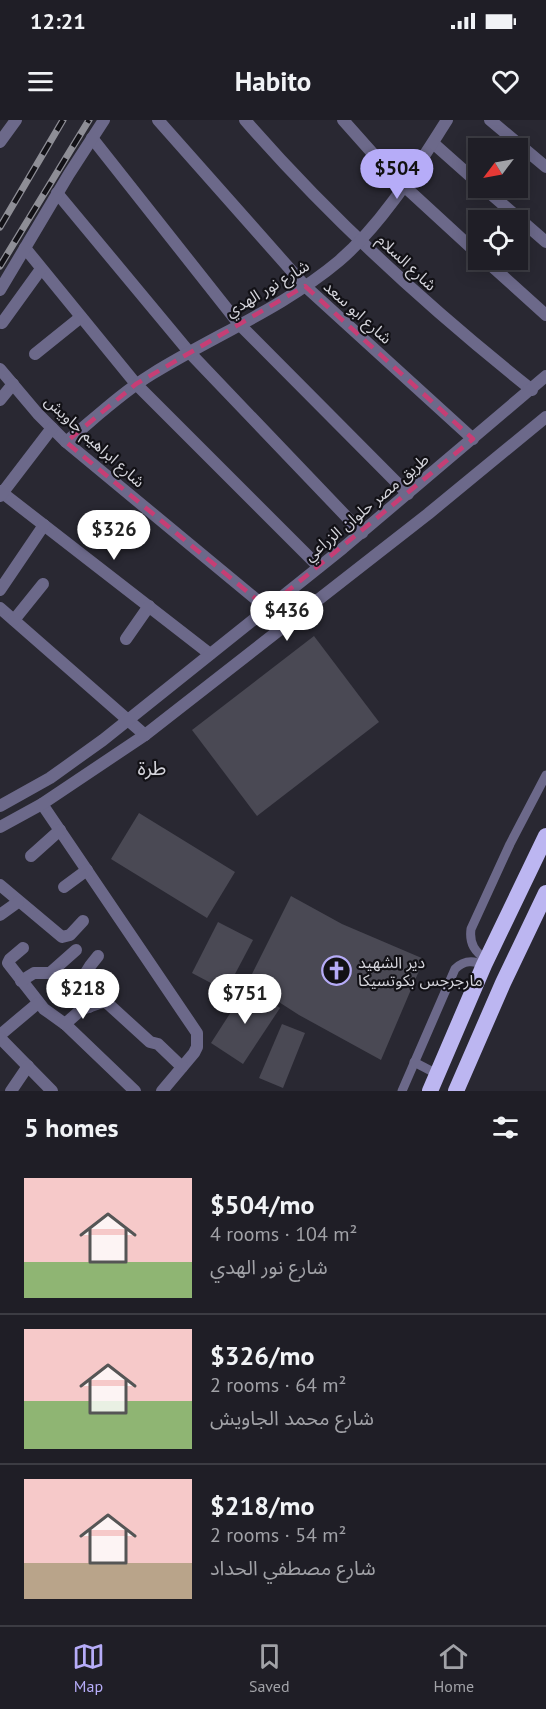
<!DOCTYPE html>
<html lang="en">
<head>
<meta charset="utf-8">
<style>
	:root { --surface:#1f1e26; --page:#2c2b32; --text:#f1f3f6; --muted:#a1a2a7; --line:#3c3c43; --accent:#b6acf8 }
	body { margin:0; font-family:"PT Sans","Noto Sans Arabic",sans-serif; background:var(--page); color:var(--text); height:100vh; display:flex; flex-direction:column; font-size:22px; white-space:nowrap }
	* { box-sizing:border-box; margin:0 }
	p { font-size:20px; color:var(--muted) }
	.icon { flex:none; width:33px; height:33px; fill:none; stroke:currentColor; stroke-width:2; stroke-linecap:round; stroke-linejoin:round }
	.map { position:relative; height:971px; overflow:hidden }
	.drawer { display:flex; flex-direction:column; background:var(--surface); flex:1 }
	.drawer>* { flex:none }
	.needle { width:39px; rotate:238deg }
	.tools { position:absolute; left:468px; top:18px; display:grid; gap:12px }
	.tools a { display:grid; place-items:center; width:60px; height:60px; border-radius:0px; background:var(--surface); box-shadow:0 3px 15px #0003,0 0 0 2px var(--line); font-size:30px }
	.price { position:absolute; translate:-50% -51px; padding:0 14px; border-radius:21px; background:#fff; color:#222; font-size:20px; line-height:39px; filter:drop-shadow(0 2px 3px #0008) }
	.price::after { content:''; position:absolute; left:50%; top:36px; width:18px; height:14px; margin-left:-9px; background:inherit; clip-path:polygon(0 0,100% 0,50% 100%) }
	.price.active { background:var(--accent); color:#111 }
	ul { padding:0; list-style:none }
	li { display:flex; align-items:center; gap:18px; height:150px; padding:0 24px }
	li+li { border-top:2px solid var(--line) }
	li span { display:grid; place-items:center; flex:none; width:168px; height:120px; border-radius:0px; color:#555 }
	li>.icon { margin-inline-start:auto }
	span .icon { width:72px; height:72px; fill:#fffc; stroke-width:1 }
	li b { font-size:26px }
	h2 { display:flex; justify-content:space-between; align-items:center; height:72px; padding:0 24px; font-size:26px }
	.status { display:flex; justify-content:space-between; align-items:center; height:42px; padding:0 30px; background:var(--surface); direction:ltr }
	.status svg { height:16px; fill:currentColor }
	header { display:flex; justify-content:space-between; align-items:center; height:78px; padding:0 24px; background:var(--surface); font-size:27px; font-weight:700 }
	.menu { display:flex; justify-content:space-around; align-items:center; height:84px; border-top:2px solid var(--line); background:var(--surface); font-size:16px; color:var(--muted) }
	.menu a { display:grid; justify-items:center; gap:3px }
	.menu .active { color:var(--accent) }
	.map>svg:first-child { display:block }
</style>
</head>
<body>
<div class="status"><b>12:21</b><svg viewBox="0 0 49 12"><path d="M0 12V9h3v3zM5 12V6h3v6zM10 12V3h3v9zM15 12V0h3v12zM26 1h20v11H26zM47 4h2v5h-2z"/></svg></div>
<header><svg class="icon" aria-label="menu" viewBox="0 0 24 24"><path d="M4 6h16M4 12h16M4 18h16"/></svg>Habito<svg class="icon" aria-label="heart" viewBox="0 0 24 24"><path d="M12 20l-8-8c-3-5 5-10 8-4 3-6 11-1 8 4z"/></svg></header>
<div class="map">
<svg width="546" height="971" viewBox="0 0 546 971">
	<rect width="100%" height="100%" fill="#292832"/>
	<!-- building -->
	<g fill="#4a4954">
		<path d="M314,516l65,86 -122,94 -65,-86z"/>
		<path d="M139,693l96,59 -28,46 -96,-59z"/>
		<path d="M291,776l51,28 82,35 -43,101 -82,-45 -51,-33z"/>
		<path d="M218,802l35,18 -27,51 -34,-18z"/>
		<path d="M247,867l33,21 -37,56 -32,-21z"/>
		<path d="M282,904l23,9 -22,55 -24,-10z"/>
	</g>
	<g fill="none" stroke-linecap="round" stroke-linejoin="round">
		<!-- service -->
		<g stroke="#6c698a" stroke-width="9">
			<path d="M487,840c-12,-8 -18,-16 -16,-31l39,-85 36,-69"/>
			<path d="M414,942l23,12"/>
			<path d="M402,971l53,-122c9,-9 18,-9 29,-4"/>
		</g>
		<!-- minor -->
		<g stroke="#6c698a" stroke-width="12">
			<path d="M158,0l147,166 168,153"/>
			<path d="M245,0c87,100 184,188 287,270"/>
			<path d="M343,0l48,54 87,80"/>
			<path d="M490,0l56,47"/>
			<path d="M92,18l147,186 169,170"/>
			<path d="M0,22l16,-22"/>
			<path d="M433,23l45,40"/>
			<path d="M484,68l62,54"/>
			<path d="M57,73l133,160 172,180"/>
			<path d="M25,128l111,136 183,183"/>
			<path d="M485,140l61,55"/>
			<path d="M0,170l69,-116 35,-54"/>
			<path d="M2,203l39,-54"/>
			<path d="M35,234l46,-37"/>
			<path d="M0,249l38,45 28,28 220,182"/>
			<path d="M0,280l13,-16"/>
			<path d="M66,322c28,-23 55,-49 86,-68 61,-38 131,-66 187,-113 45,-39 76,-91 108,-141"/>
			<path d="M0,371l210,163"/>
			<path d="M0,376l52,-68"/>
			<path d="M0,470l44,-65"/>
			<path d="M0,488l145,127"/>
			<path d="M14,500l29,-36"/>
			<path d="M126,519l23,-33"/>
			<path d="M42,684l155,229v14l-3,6 -32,38"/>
			<path d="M0,686l50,-28 53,-38 240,-192 203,-172"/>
			<path d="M0,707l42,-23 103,-69 283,-221 118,-97"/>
			<path d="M31,736l29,-26"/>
			<path d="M0,765l62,52 8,-2 13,-14"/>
			<path d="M64,767l23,-17"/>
			<path d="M0,795l18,-13"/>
			<path d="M23,828l-13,11 -2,4 36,46 21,15 70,67"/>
			<path d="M21,861l13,-8h16l26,-23"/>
			<path d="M89,887c-2,-3 -7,-7 -9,-11 -5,-11 11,-32 18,-40"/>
			<path d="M65,904l17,-15 23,-8 45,41 8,2 24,23"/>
			<path d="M0,915l38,-32"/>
			<path d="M0,918l52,53"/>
			<path d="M11,971l17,-25"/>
		</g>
		<!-- trunk -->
		<g stroke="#bcb6f1" stroke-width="16">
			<path d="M430,971l54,-126 62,-129"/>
			<path d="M456,971l47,-108 43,-90"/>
		</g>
		<defs>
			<g id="rail">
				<path d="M0,107l63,-107"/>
				<path d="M0,146l89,-146"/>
			</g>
		</defs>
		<!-- rail casing -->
		<use href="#rail" stroke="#8e8e96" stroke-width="7"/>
		<!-- rail -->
		<use href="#rail" stroke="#121116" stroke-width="4.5" stroke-dasharray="14" stroke-linecap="butt"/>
	</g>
	<!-- marked area -->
	<path fill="none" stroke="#c63e75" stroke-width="4.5" stroke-dasharray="12 8" stroke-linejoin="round" d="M305,166l168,153 -206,169 -201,-166 70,-58z"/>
	<!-- icons -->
	<defs>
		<symbol id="church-ring" viewBox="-11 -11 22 22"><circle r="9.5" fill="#121116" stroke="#b6acf8" stroke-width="1.5"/><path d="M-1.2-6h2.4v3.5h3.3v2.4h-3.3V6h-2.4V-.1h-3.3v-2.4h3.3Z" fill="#b6acf8"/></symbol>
	</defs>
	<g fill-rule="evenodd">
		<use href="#church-ring" x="320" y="834" width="33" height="33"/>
	</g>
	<g text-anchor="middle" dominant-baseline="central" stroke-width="4.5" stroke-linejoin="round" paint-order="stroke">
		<!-- street labels -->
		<g font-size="16" fill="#d4d4db" stroke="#121116">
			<text transform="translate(407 142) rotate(43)">شارع السلام</text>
			<text transform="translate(267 168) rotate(-31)">شارع نور الهدي</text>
			<text transform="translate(358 192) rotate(42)">شارع ابو سعد</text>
			<text transform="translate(95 321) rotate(42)">شارع ابراهيم جاويش</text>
			<text transform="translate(366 387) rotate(-40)">طريق مصر حلوان الزراعي</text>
		</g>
		<!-- poi labels -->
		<g font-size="16" fill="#d4d4db" stroke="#121116" text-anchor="start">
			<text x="358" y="842">دير الشهيد<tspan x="358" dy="18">مارجرجس بكوتسيكا</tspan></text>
		</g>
		<!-- quarter labels -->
		<g font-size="20" fill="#d4d4db" stroke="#121116">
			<text x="152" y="648">طرة</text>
		</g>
	</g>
</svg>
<div class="tools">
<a><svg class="needle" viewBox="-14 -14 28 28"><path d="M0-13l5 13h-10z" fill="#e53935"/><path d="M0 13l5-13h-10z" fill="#a1a2a7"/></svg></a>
<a><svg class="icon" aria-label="locate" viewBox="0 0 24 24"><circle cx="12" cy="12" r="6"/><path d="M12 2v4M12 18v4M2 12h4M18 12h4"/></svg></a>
</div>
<b class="price active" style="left:397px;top:80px">$504</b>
<b class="price" style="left:114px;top:441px">$326</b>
<b class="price" style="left:287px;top:522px">$436</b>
<b class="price" style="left:83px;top:900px">$218</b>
<b class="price" style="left:245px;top:905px">$751</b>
</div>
<section class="drawer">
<h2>5 homes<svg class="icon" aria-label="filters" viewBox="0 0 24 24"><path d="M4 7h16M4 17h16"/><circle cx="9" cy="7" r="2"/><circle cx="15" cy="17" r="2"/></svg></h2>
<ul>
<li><span style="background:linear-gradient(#f6c9c9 70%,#8fb573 0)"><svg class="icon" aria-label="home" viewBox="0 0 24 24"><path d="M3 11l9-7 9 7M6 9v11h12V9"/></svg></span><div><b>$504/mo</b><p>4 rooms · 104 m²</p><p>شارع نور الهدي</p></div></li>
<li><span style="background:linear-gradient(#f6c9c9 60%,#8fb573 0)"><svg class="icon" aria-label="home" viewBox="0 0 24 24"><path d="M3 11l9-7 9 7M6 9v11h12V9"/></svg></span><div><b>$326/mo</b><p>2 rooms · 64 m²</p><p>شارع محمد الجاويش</p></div></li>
<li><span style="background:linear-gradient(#f6c9c9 70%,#b9a48a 0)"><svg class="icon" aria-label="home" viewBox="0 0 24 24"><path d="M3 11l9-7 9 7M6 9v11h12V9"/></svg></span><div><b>$218/mo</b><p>2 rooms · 54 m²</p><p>شارع مصطفي الحداد</p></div></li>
</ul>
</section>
<nav class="menu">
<a class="active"><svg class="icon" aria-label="map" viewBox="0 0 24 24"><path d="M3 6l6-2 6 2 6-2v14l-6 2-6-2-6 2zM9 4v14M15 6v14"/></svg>Map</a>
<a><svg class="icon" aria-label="saved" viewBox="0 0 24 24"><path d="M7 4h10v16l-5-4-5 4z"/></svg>Saved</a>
<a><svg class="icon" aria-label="home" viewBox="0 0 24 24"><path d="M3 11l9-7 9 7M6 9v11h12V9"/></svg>Home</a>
</nav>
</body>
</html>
